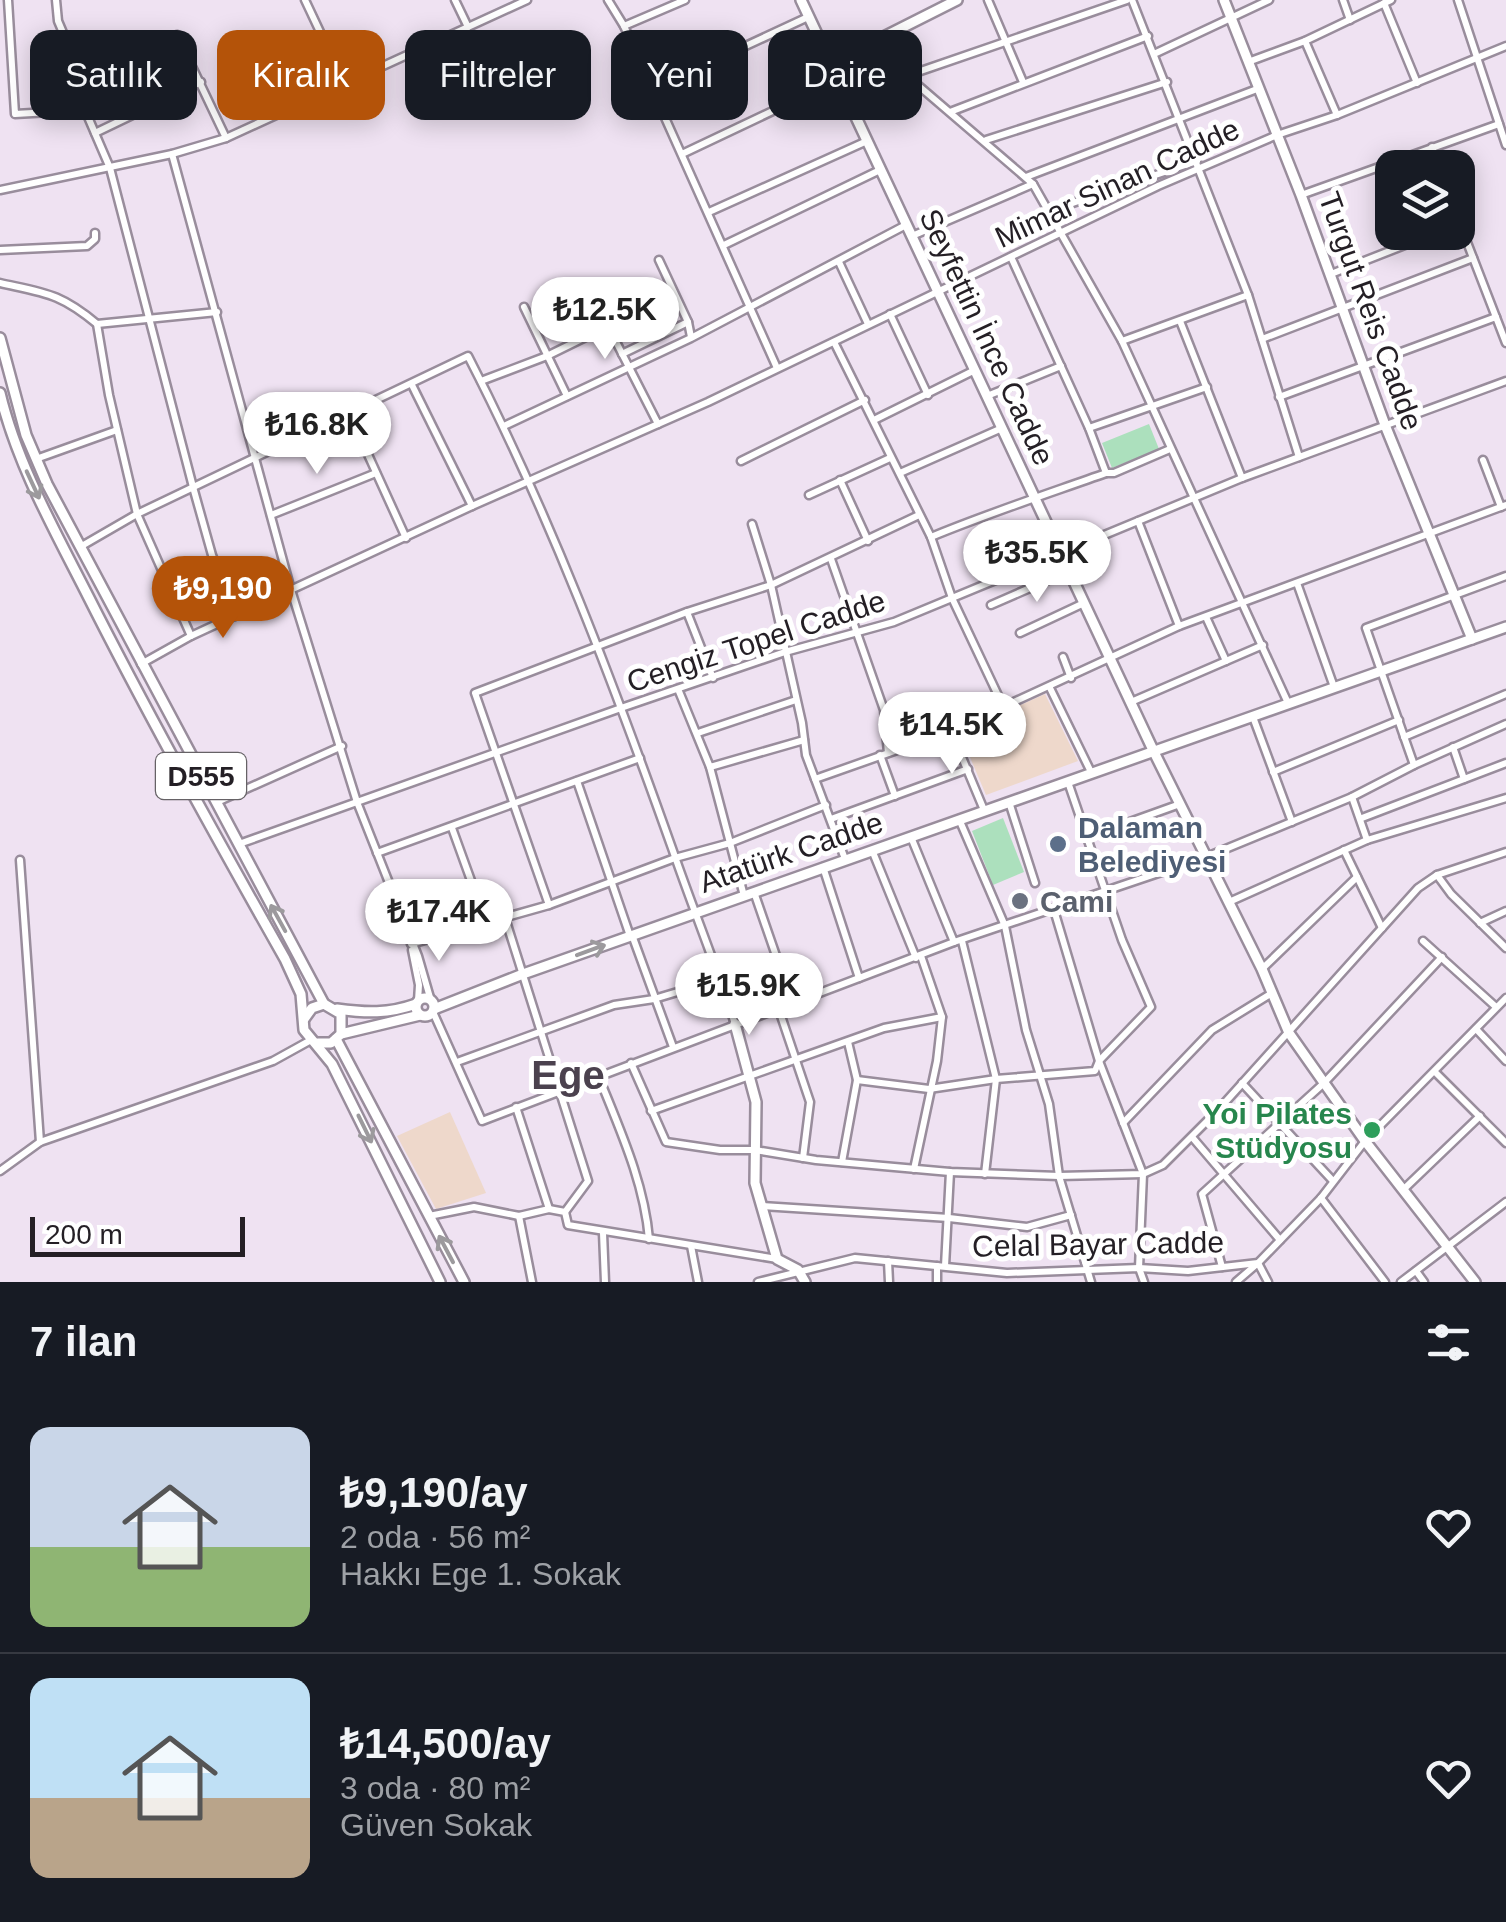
<!DOCTYPE html>
<html lang="tr">
<head>
<meta charset="utf-8">
<style>
	:root { --surface:#171b24; --page:#242831; --text:#f1f3f6; --muted:#9ea1a6; --line:#363941; --accent:#b45309 }
	body { margin:0; font-family:Arial,sans-serif; background:var(--page); color:var(--text); height:100vh; display:flex; flex-direction:column; font-size:38px; white-space:nowrap }
	* { box-sizing:border-box; margin:0 }
	p { font-size:32px; color:var(--muted) }
	.icon { flex:none; width:55px; height:55px; fill:none; stroke:currentColor; stroke-width:2; stroke-linecap:round; stroke-linejoin:round }
	.map { position:relative; height:1282px; overflow:hidden }
	.details { display:flex; flex-direction:column; background:var(--surface); flex:1 }
	.details>* { flex:none }
	.guide { position:absolute; left:30px; top:30px; width:1000px; height:90px; display:flex; gap:20px }
	.tools { position:absolute; left:1375px; top:150px; display:grid; gap:20px }
	.tools a { display:grid; place-items:center; width:100px; height:100px; border-radius:20px; background:var(--surface); box-shadow:0 5px 25px #0003; font-size:50px }
	.scale { position:absolute; left:30px; bottom:25px; width:215px; box-sizing:border-box; padding-left:10px; border:5px solid #241f25; border-top:0; font-size:28px; line-height:35px; white-space:nowrap; color:#241f25; -webkit-text-stroke:8px #fff; paint-order:stroke }
	.price { position:absolute; translate:-50% -85px; padding:0 22px; border-radius:35px; background:#fff; color:#222; font-size:32px; line-height:65px; filter:drop-shadow(0 2px 5px #0008) }
	.price::after { content:''; position:absolute; left:50%; top:60px; width:30px; height:22px; margin-left:-15px; background:inherit; clip-path:polygon(0 0,100% 0,50% 100%) }
	.price.active { background:var(--accent); color:#fff }
	ul { padding:0; list-style:none }
	li { display:flex; align-items:center; gap:30px; height:250px; padding:0 30px }
	li+li { border-top:2px solid var(--line) }
	li span { display:grid; place-items:center; flex:none; width:280px; height:200px; border-radius:20px; color:#555 }
	li>.icon { margin-inline-start:auto }
	span .icon { width:120px; height:120px; fill:#fffc; stroke-width:1 }
	li b { font-size:42px }
	h2 { display:flex; justify-content:space-between; align-items:center; height:120px; padding:0 30px; font-size:42px }
	.chip { padding:0 35px; border-radius:20px; background:var(--surface); box-shadow:0 5px 25px #0003; font-size:35px; line-height:90px }
	.chip.active { background:var(--accent); color:#fff }
	.map>svg:first-child { display:block }
</style>
</head>
<body>
<div class="map">
<svg width="1506" height="1282" viewBox="0 0 1506 1282">
	<rect width="100%" height="100%" fill="#efe2f2"/>
	<!-- education -->
	<g fill="#eed8cb">
		<path d="M1045,694l33,67 -92,34 -25,-59 3,-6z"/>
		<path d="M450,1112l36,81 -50,16 -39,-73z"/>
	</g>
	<!-- green -->
	<g fill="#ace0bd">
		<path d="M1149,424l10,25 -47,19 -10,-25z"/>
		<path d="M1003,818l21,54 -31,13 -21,-54z"/>
	</g>
	<g fill="none" stroke-linecap="round" stroke-linejoin="round">
		<defs>
			<g id="street">
				<path d="M8,0l7,114 70,-4"/>
				<path d="M56,0l2,21 20,47 7,42 25,58 83,319 19,68 23,61"/>
				<path d="M305,0l40,85"/>
				<path d="M455,0l13,27"/>
				<path d="M608,0l16,26 153,342"/>
				<path d="M988,0l35,82"/>
				<path d="M1132,0l116,295 51,162"/>
				<path d="M1343,0l7,20"/>
				<path d="M1458,0l48,145"/>
				<path d="M1384,3l33,80"/>
				<path d="M624,26l61,-26"/>
				<path d="M1305,41l32,74"/>
				<path d="M870,44l163,140 89,157 166,362"/>
				<path d="M1154,54l115,-54"/>
				<path d="M1248,62l57,-21 86,-41"/>
				<path d="M78,68l99,-33 49,103"/>
				<path d="M909,75l218,-75"/>
				<path d="M653,89l155,-72"/>
				<path d="M950,112l198,-76"/>
				<path d="M95,133l106,-51"/>
				<path d="M986,140l181,-58"/>
				<path d="M1432,147l7,21"/>
				<path d="M172,154l119,436 66,212 61,154 13,45"/>
				<path d="M682,154l156,-74"/>
				<path d="M1026,177l231,-88"/>
				<path d="M0,190l172,-36 54,-16 301,-138"/>
				<path d="M1301,195l198,-71"/>
				<path d="M1049,211l148,-50"/>
				<path d="M709,212l158,-71"/>
				<path d="M1458,219l48,124"/>
				<path d="M912,236l121,-52"/>
				<path d="M724,245l156,-75"/>
				<path d="M0,250l87,-4 8,-7v-6"/>
				<path d="M1011,257l78,171 17,45"/>
				<path d="M659,260l29,62 3,15"/>
				<path d="M839,262l29,62"/>
				<path d="M1331,274l107,-42"/>
				<path d="M0,283c45,10 60,10 97,41l120,-12"/>
				<path d="M586,283l72,141"/>
				<path d="M524,307l43,89"/>
				<path d="M890,314l38,81"/>
				<path d="M1180,321l62,157"/>
				<path d="M97,324l12,71 28,119 54,122"/>
				<path d="M1262,339l211,-81"/>
				<path d="M1122,341l126,-46"/>
				<path d="M834,342l97,195 21,61 52,110"/>
				<path d="M622,354l66,-32"/>
				<path d="M481,381l66,-25 61,-30"/>
				<path d="M412,385l60,121"/>
				<path d="M987,396l74,-30"/>
				<path d="M1279,397l217,-80"/>
				<path d="M350,415l56,123"/>
				<path d="M874,420l101,-50"/>
				<path d="M504,426l187,-88 215,-113"/>
				<path d="M1089,428l118,-41"/>
				<path d="M36,459l81,-29"/>
				<path d="M1483,460l18,47"/>
				<path d="M741,461l124,-61"/>
				<path d="M900,473l102,-45"/>
				<path d="M840,480l28,61"/>
				<path d="M809,495l81,-37"/>
				<path d="M271,515l105,-42"/>
				<path d="M1138,521l41,105"/>
				<path d="M752,524l19,61 31,138 4,32 39,104"/>
				<path d="M931,537c58,-24 116,-43 175,-64h8l56,-24"/>
				<path d="M80,547l57,-33 331,-158c82,159 145,326 205,495 20,58 43,114 62,173"/>
				<path d="M831,559l53,151 4,43"/>
				<path d="M1297,583l37,104"/>
				<path d="M991,605l78,-34"/>
				<path d="M687,612l26,66"/>
				<path d="M1206,617l20,44"/>
				<path d="M1020,633l64,-30"/>
				<path d="M1063,657l8,21"/>
				<path d="M141,664l50,-28 281,-130 236,-104 450,-216 119,-51 60,-20 169,-69"/>
				<path d="M1050,688l41,84"/>
				<path d="M678,689l32,78 34,129"/>
				<path d="M1131,702l132,-57"/>
				<path d="M1253,717l39,105"/>
				<path d="M951,731l33,79"/>
				<path d="M698,733l98,-33"/>
				<path d="M1404,737l102,-43"/>
				<path d="M1453,747l11,32"/>
				<path d="M880,755l15,41"/>
				<path d="M1414,765l-48,-137 140,-52"/>
				<path d="M710,767l94,-27"/>
				<path d="M1273,772l126,-52"/>
				<path d="M815,779l136,-48 228,-105 327,-121"/>
				<path d="M577,781l53,155"/>
				<path d="M1352,797l15,43"/>
				<path d="M217,802l125,-56"/>
				<path d="M1009,802l26,81"/>
				<path d="M1362,818l144,-55"/>
				<path d="M831,819l137,-50"/>
				<path d="M959,819l46,107 21,104 23,74 10,72 32,106"/>
				<path d="M1127,823l53,-19"/>
				<path d="M452,828l34,94"/>
				<path d="M911,837l43,105"/>
				<path d="M239,844l382,-136 164,-56 109,-30 348,-144 264,-97"/>
				<path d="M872,850l44,108"/>
				<path d="M1344,850l38,78"/>
				<path d="M377,853l263,-95"/>
				<path d="M20,860l20,282"/>
				<path d="M823,867l36,111"/>
				<path d="M1437,875l14,19 55,54"/>
				<path d="M754,892l38,110"/>
				<path d="M1229,902l138,-62 139,-42"/>
				<path d="M549,905l-74,-212 212,-81 84,-27 148,-70"/>
				<path d="M1054,910l45,151 44,113 -4,94 5,14"/>
				<path d="M505,918l83,263 -23,31"/>
				<path d="M1480,923l26,-12"/>
				<path d="M632,935l41,112"/>
				<path d="M962,941l34,138 -11,95"/>
				<path d="M1423,941l73,66"/>
				<path d="M411,944l138,-39 126,-47 55,-15 96,-38"/>
				<path d="M412,950l7,35 -1,16"/>
				<path d="M1262,969l95,-92"/>
				<path d="M778,1007l32,95 -7,56"/>
				<path d="M433,1012l49,109 472,-179 252,-85 146,-60 62,-32 92,-41"/>
				<path d="M1476,1029l30,32"/>
				<path d="M457,1062l157,-57 40,-6 67,-20"/>
				<path d="M631,1063l35,79 54,8h35l61,10 134,12 109,4 84,-2 20,-9 57,-57 198,-220 19,-13 69,-23"/>
				<path d="M1436,1073l70,70"/>
				<path d="M598,1075c21,53 46,106 51,164"/>
				<path d="M857,1080l72,9 67,-10 99,-8 4,-10 52,-54 -29,-67 -54,-158"/>
				<path d="M1242,1083l91,98"/>
				<path d="M516,1107l33,102"/>
				<path d="M651,1111l233,-83 58,-11"/>
				<path d="M1123,1123l89,-93 60,-37"/>
				<path d="M1192,1137l88,103"/>
				<path d="M842,1162l15,-82 -9,-38"/>
				<path d="M914,1169l23,-108 5,-44 -21,-61"/>
				<path d="M0,1171l40,-29 233,-81 38,-21"/>
				<path d="M1404,1189l76,-73"/>
				<path d="M1321,1198l64,84"/>
				<path d="M762,1206l187,12 78,9 44,-12"/>
				<path d="M429,1216l45,-9 45,9 30,-7 16,3 3,13 209,34"/>
				<path d="M519,1216l13,66"/>
				<path d="M603,1233l2,49"/>
				<path d="M691,1246l7,36"/>
				<path d="M888,1261l1,21"/>
				<path d="M937,1266v16"/>
				<path d="M945,1266l5,-94"/>
				<path d="M1222,1267l-20,-73 122,-111 118,-126"/>
				<path d="M1416,1271l8,11"/>
				<path d="M758,1282l97,-24 152,15 132,-5 49,3 70,-8 63,-65 44,-57 141,-143"/>
				<path d="M1236,1282l22,-19 10,19"/>
				<path d="M1401,1282l105,-80"/>
			</g>
			<g id="secondary">
				<path d="M801,0l352,750 109,219 27,64 76,108 110,141"/>
				<path d="M1224,0l77,195 84,230 87,214"/>
				<path d="M830,64l127,-64"/>
				<circle cx="425" cy="1007" r="9"/>
				<path d="M337,1009c29,4 51,5 79,-5"/>
				<path d="M434,1009l89,-35 983,-347"/>
				<path d="M735,1024l21,78 -1,81 22,76 21,11 7,12"/>
				<path d="M341,1034l79,-19"/>
			</g>
			<g id="primary">
				<path d="M0,338l26,97 21,49 277,520"/>
				<path d="M0,393c17,71 55,138 88,203 62,123 129,243 197,363l16,35 3,36 28,34 108,218"/>
				<path d="M304,1019l8,-11 12,-4 17,10v20l-10,9h-13"/>
				<path d="M336,1039l128,243"/>
			</g>
		</defs>
		<!-- street casing -->
		<use href="#street" stroke="#998d9c" stroke-width="11"/>
		<!-- secondary casing -->
		<use href="#secondary" stroke="#998d9c" stroke-width="14"/>
		<!-- primary casing -->
		<use href="#primary" stroke="#998d9c" stroke-width="14"/>
		<!-- street -->
		<use href="#street" stroke="#fff" stroke-width="6"/>
		<!-- secondary -->
		<use href="#secondary" stroke="#fff" stroke-width="9"/>
		<!-- primary -->
		<use href="#primary" stroke="#fff" stroke-width="9"/>
	</g>
	<!-- one-way arrows -->
	<defs><path id="oneway-shaft" d="M-6 0H5M1.5-3L5.5 0L1.5 3" fill="none" stroke-width="1.6" stroke-linecap="round" stroke-linejoin="round" transform="scale(2.5)"/></defs>
	<g stroke="#9c9a9d">
		<use href="#oneway-shaft" transform="translate(33 485) rotate(65)"/>
		<use href="#oneway-shaft" transform="translate(278 918) rotate(-119)"/>
		<use href="#oneway-shaft" transform="translate(591 950) rotate(-20)"/>
		<use href="#oneway-shaft" transform="translate(365 1129) rotate(64)"/>
		<use href="#oneway-shaft" transform="translate(446 1249) rotate(-118)"/>
	</g>
	<!-- markers -->
	<circle fill="#5c6f8a" stroke="#fff" stroke-width="4" cx="1058" cy="844" r="10"/>
	<circle fill="#6b7280" stroke="#fff" stroke-width="4" cx="1020" cy="901" r="10"/>
	<circle fill="#2e9e5b" stroke="#fff" stroke-width="4" cx="1372" cy="1130" r="10"/>
	<g text-anchor="middle" dominant-baseline="central" stroke-width="10" stroke-linejoin="round" paint-order="stroke">
		<!-- shield labels -->
		<rect fill="#fff" stroke="#666266" stroke-width="2.5" x="156" y="753" width="90" height="46" rx="8"/>
		<g font-size="28" font-weight="bold" fill="#241f25">
			<text x="201" y="776">D555</text>
		</g>
		<!-- street labels -->
		<g font-size="30" fill="#241f25" stroke="#fff">
			<text transform="translate(1117 183) rotate(-25)">Mimar Sinan Cadde</text>
			<text transform="translate(1371 311) rotate(70)">Turgut Reis Cadde</text>
			<text transform="translate(987 337) rotate(65)">Seyfettin İnce Cadde</text>
			<text transform="translate(756 641) rotate(-18)">Cengiz Topel Cadde</text>
			<text transform="translate(791 852) rotate(-19)">Atatürk Cadde</text>
			<text transform="translate(1098 1244) rotate(-1)">Celal Bayar Cadde</text>
		</g>
		<!-- service labels -->
		<g font-size="30" font-weight="bold" fill="#4e5e75" stroke="#fff" text-anchor="start">
			<text x="1078" y="827">Dalaman<tspan x="1078" dy="34">Belediyesi</tspan></text>
		</g>
		<!-- worship labels -->
		<g font-size="30" font-weight="bold" fill="#5b616d" stroke="#fff" text-anchor="start">
			<text x="1040" y="901">Cami</text>
		</g>
		<!-- leisure labels -->
		<g font-size="30" font-weight="bold" fill="#27864d" stroke="#fff" text-anchor="end">
			<text x="1352" y="1113">Yoi Pilates<tspan x="1352" dy="34">Stüdyosu</tspan></text>
		</g>
		<!-- district labels -->
		<g font-size="40" font-weight="bold" fill="#4b414e" stroke="#fff">
			<text x="568" y="1075">Ege</text>
		</g>
	</g>
</svg>
<div class="tools">
<a><svg class="icon" aria-label="layers" viewBox="0 0 24 24"><path d="M12 4l9 5-9 5-9-5zM3 14l9 5 9-5"/></svg></a>
</div>
<div class="scale">200 m</div>
<b class="price" style="left:605px;top:362px">₺12.5K</b>
<b class="price" style="left:317px;top:477px">₺16.8K</b>
<b class="price" style="left:1037px;top:605px">₺35.5K</b>
<b class="price active" style="left:223px;top:641px">₺9,190</b>
<b class="price" style="left:952px;top:777px">₺14.5K</b>
<b class="price" style="left:439px;top:964px">₺17.4K</b>
<b class="price" style="left:749px;top:1038px">₺15.9K</b>
<div class="guide">
<a class="chip">Satılık</a>
<a class="chip active">Kiralık</a>
<a class="chip">Filtreler</a>
<a class="chip">Yeni</a>
<a class="chip">Daire</a>
</div>
</div>
<section class="details">
<h2>7 ilan<svg class="icon" aria-label="filters" viewBox="0 0 24 24"><path d="M4 7h16M4 17h16"/><circle cx="9" cy="7" r="2"/><circle cx="15" cy="17" r="2"/></svg></h2>
<ul>
<li><span style="background:linear-gradient(#c9d6e8 60%,#8fb573 0)"><svg class="icon" aria-label="home" viewBox="0 0 24 24"><path d="M3 11l9-7 9 7M6 9v11h12V9"/></svg></span><div><b>₺9,190/ay</b><p>2 oda · 56 m²</p><p>Hakkı Ege 1. Sokak</p></div><svg class="icon" aria-label="heart" viewBox="0 0 24 24"><path d="M12 20l-8-8c-3-5 5-10 8-4 3-6 11-1 8 4z"/></svg></li>
<li><span style="background:linear-gradient(#bfe0f5 60%,#b9a48a 0)"><svg class="icon" aria-label="home" viewBox="0 0 24 24"><path d="M3 11l9-7 9 7M6 9v11h12V9"/></svg></span><div><b>₺14,500/ay</b><p>3 oda · 80 m²</p><p>Güven Sokak</p></div><svg class="icon" aria-label="heart" viewBox="0 0 24 24"><path d="M12 20l-8-8c-3-5 5-10 8-4 3-6 11-1 8 4z"/></svg></li>
</ul>
</section>
</body>
</html>
